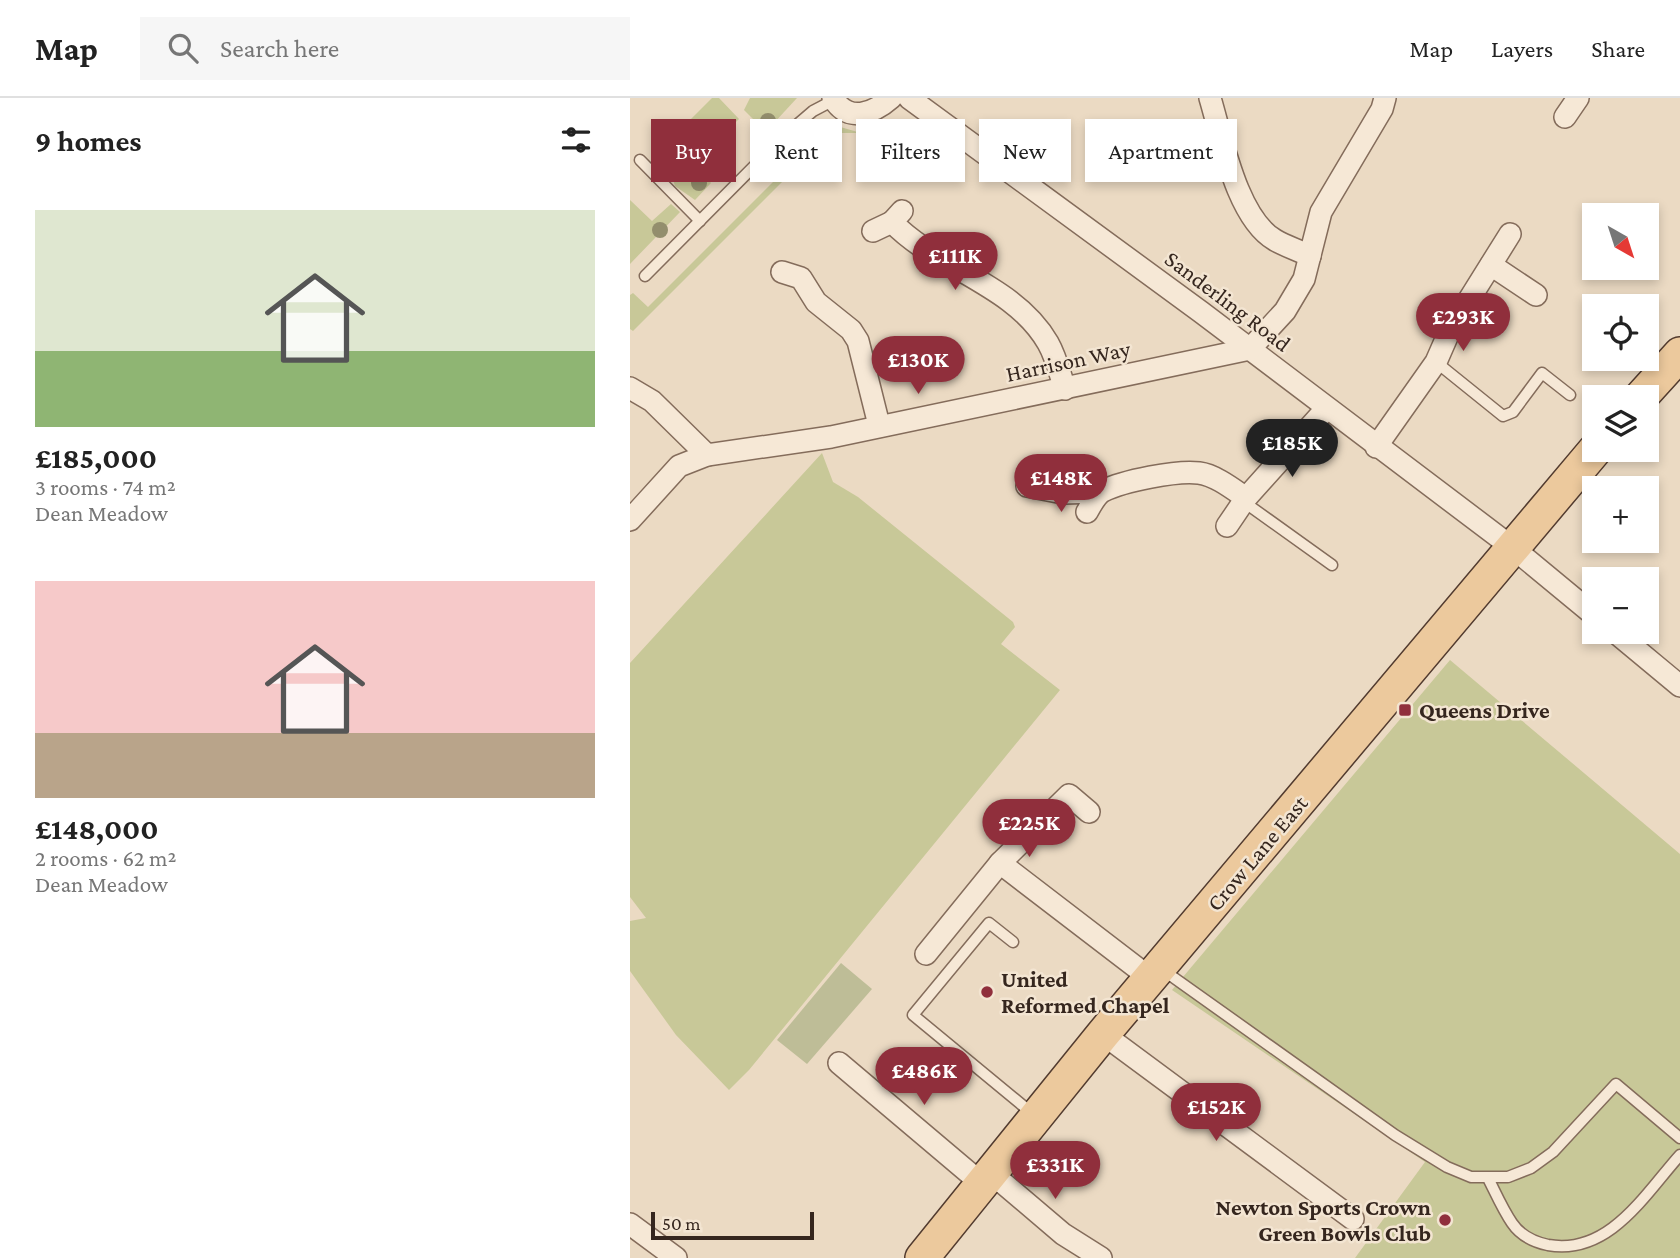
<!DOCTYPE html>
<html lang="en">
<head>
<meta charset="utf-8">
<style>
	:root { --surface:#fff; --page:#f6f6f6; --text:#222; --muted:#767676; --line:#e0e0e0; --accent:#902f3c }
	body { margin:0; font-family:"Crimson Pro",serif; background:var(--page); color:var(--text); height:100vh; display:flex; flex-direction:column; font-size:26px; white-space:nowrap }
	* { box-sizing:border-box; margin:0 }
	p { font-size:23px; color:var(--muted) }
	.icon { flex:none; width:38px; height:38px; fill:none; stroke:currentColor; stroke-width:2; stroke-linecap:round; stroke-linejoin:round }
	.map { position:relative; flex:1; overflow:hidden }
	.side { display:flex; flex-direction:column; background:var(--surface); width:630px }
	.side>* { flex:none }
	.guide { position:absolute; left:21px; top:21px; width:665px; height:63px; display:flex; gap:14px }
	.needle { width:46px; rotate:141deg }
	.tools { position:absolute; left:952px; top:105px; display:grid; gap:14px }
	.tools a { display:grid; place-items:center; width:77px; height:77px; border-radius:0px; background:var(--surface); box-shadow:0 4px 10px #0003; font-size:35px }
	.scale { position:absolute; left:21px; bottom:18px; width:163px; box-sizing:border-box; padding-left:7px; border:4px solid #35261e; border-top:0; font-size:19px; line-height:24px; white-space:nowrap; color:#35261e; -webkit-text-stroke:5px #f3e5d2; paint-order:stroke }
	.price { position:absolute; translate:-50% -60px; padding:0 16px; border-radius:24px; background:var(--accent); color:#fff; font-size:23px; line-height:46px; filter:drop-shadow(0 2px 4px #0008) }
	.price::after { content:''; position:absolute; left:50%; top:42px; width:21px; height:16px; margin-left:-10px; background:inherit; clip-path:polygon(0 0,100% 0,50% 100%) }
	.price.current { background:#222; color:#fff }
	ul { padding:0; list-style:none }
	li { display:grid; align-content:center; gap:14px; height:371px; padding:0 35px }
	li span { display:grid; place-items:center; height:217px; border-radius:0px; color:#555 }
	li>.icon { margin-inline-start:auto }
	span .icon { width:126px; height:126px; fill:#fffc; stroke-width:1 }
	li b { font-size:30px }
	h2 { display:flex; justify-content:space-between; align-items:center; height:84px; padding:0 35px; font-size:30px }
	.tag { padding:0 24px; border-radius:0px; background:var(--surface); box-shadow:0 4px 10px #0003; font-size:24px; line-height:63px }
	.tag.current { background:var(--accent); color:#fff }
	header { display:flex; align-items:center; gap:42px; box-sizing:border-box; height:98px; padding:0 35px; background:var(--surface); border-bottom:2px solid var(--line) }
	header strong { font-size:33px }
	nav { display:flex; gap:38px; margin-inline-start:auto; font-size:24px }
	.search { width:490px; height:63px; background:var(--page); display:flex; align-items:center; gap:18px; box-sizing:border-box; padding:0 24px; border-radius:0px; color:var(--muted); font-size:26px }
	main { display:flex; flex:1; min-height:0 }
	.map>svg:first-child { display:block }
</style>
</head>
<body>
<header>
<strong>Map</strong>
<div class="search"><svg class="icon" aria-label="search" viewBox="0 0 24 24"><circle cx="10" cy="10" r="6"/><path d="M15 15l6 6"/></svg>Search here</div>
<nav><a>Map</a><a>Layers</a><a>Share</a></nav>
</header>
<main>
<section class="side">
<h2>9 homes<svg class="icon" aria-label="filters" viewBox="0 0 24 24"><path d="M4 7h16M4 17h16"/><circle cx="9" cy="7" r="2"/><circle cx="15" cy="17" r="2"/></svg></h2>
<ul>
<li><span style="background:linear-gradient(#dfe7d0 65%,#8fb573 0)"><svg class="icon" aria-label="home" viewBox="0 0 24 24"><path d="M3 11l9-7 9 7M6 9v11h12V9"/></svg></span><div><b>£185,000</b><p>3 rooms · 74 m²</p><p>Dean Meadow</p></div></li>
<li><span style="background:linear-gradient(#f6c9c9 70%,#b9a48a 0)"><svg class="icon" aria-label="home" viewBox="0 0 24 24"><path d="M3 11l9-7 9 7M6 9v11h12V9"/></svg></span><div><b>£148,000</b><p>2 rooms · 62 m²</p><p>Dean Meadow</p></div></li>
</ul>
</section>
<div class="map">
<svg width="1050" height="1160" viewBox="0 0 1050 1160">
	<rect width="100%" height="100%" fill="#ebdac3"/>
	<!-- green -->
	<g fill="#c8c898">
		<path d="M82,0h7l20,21 -39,38 -7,-7 -6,5 -16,-16z"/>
		<path d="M120,0h47l-24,26 -11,4 -18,-18z"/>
		<path d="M190,26h10l31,9h-30l-198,198 -3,-2v-34l3,-2 15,14 146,-146 -8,-10z"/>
		<path d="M58,58l23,27 -16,17 -20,-14 -4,-12z"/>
		<path d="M0,102l22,21 19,-17 9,8 -50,52z"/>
		<path d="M192,355l11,29 25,15 155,125 2,5 -14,17 59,46 -311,380 -20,20 -53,-55 -46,-64v-50l16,-3 -16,-21v-234z"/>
		<path d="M820,562l230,194v404h-325l70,-96 -253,-172z"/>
	</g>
	<!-- cemetery -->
	<path fill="#bebd97" d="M211,865l31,26 -65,75 -30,-24z"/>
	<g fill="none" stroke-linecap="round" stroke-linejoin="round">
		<defs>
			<g id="lane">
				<path d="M10,62l60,61"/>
				<path d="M15,178l140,-141 28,-24 21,-11"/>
				<path d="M806,264l67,54 10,-4 29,-39 28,22"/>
				<path d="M614,404l88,63"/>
				<path d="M383,844l-24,-19 -76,92 120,99"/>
				<path d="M533,872l232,165 52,32 24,10h37l23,-9 22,-16 63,-68 64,54"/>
				<path d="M859,1082c7,14 14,30 23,43 8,12 22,19 36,22 61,11 97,-51 132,-90"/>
			</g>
			<g id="street">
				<path d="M203,0c15,26 41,15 58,0"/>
				<path d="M279,0l292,214 312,236 81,67"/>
				<path d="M580,0c12,40 27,120 65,142 10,6 23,10 35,16"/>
				<path d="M935,19l13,-19"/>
				<path d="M548,67l41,-37"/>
				<path d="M272,113l-10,11c45,47 122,62 156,121 8,14 12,31 17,46"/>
				<path d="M243,133l19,-9"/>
				<path d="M861,167l45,30"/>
				<path d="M152,174l19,6 15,24 35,28 7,11 21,84"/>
				<path d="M0,290l22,13 55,54"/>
				<path d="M746,349l60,-85 14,-32 60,-96"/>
				<path d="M397,388l36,7 37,-1"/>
				<path d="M457,414c4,-7 9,-17 16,-21 20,-10 74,-21 96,-18 16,2 34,16 47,25"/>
				<path d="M0,422l49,-54 28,-11 124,-18 419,-88 35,-38 19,-32 17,-67 61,-103 3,-11"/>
				<path d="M597,428l19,-28 80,-89"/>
				<path d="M985,534l65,54"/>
				<path d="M370,765l69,-68 20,17"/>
				<path d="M296,856l74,-91 150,115"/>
				<path d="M473,936l250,185"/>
				<path d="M209,965l142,120"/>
				<path d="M360,1074l73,62 38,24"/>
				<path d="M0,1126l46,34"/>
			</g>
			<g id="primary">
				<path d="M1011,299l39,-43"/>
				<path d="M292,1160l181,-224 492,-584"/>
			</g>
		</defs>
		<!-- lane casing -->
		<use href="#lane" stroke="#846c5b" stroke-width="13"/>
		<!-- street casing -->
		<use href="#street" stroke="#846c5b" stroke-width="24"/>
		<!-- primary casing -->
		<use href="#primary" stroke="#523b2f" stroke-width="36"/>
		<!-- lane -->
		<use href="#lane" stroke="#f6e8d6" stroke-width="10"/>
		<!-- street -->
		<use href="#street" stroke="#f6e8d6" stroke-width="21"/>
		<!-- primary -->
		<use href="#primary" stroke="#ecc99d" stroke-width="33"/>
	</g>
	<!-- trees -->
	<g fill="#938e6d">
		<circle cx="138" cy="23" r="8"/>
		<circle cx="69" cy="85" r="8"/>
		<circle cx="30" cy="132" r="8"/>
	</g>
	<!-- markers -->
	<g fill="#902f3c" stroke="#f3e5d2" stroke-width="2.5">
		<rect x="768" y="605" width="14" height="14" rx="3.5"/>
		<circle cx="357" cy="894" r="7"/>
		<circle cx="815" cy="1122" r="7"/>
	</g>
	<g text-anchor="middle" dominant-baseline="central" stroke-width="5" stroke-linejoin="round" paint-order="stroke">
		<!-- street labels -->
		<g font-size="23" fill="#35261e" stroke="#f3e5d2">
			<text transform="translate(598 203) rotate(37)">Sanderling Road</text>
			<text transform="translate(438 263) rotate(-12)">Harrison Way</text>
			<text transform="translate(627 755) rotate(-50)">Crow Lane East</text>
		</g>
		<!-- poi labels -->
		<g font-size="23" font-weight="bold" fill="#35261e" stroke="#f3e5d2" text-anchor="start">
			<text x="789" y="612">Queens Drive</text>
			<text x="371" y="881">United<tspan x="371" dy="26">Reformed Chapel</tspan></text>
			<text x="801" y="1109" text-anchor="end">Newton Sports Crown<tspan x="801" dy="26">Green Bowls Club</tspan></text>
		</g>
	</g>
</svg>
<div class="tools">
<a><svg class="needle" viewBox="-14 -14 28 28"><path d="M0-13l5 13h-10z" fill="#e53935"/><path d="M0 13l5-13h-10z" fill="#767676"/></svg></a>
<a><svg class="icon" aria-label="locate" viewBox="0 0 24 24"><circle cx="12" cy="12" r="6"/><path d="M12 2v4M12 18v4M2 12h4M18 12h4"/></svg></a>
<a><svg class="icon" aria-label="layers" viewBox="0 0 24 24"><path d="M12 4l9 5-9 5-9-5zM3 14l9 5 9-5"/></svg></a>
<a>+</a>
<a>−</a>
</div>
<div class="scale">50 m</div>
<b class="price" style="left:325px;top:194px">£111K</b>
<b class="price" style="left:833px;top:255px">£293K</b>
<b class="price" style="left:288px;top:298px">£130K</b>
<b class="price current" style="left:662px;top:381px">£185K</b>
<b class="price" style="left:431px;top:416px">£148K</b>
<b class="price" style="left:399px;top:761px">£225K</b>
<b class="price" style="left:294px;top:1009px">£486K</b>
<b class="price" style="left:586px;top:1045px">£152K</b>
<b class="price" style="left:425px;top:1103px">£331K</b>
<div class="guide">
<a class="tag current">Buy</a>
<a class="tag">Rent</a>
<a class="tag">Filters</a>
<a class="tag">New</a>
<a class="tag">Apartment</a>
</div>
</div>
</main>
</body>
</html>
